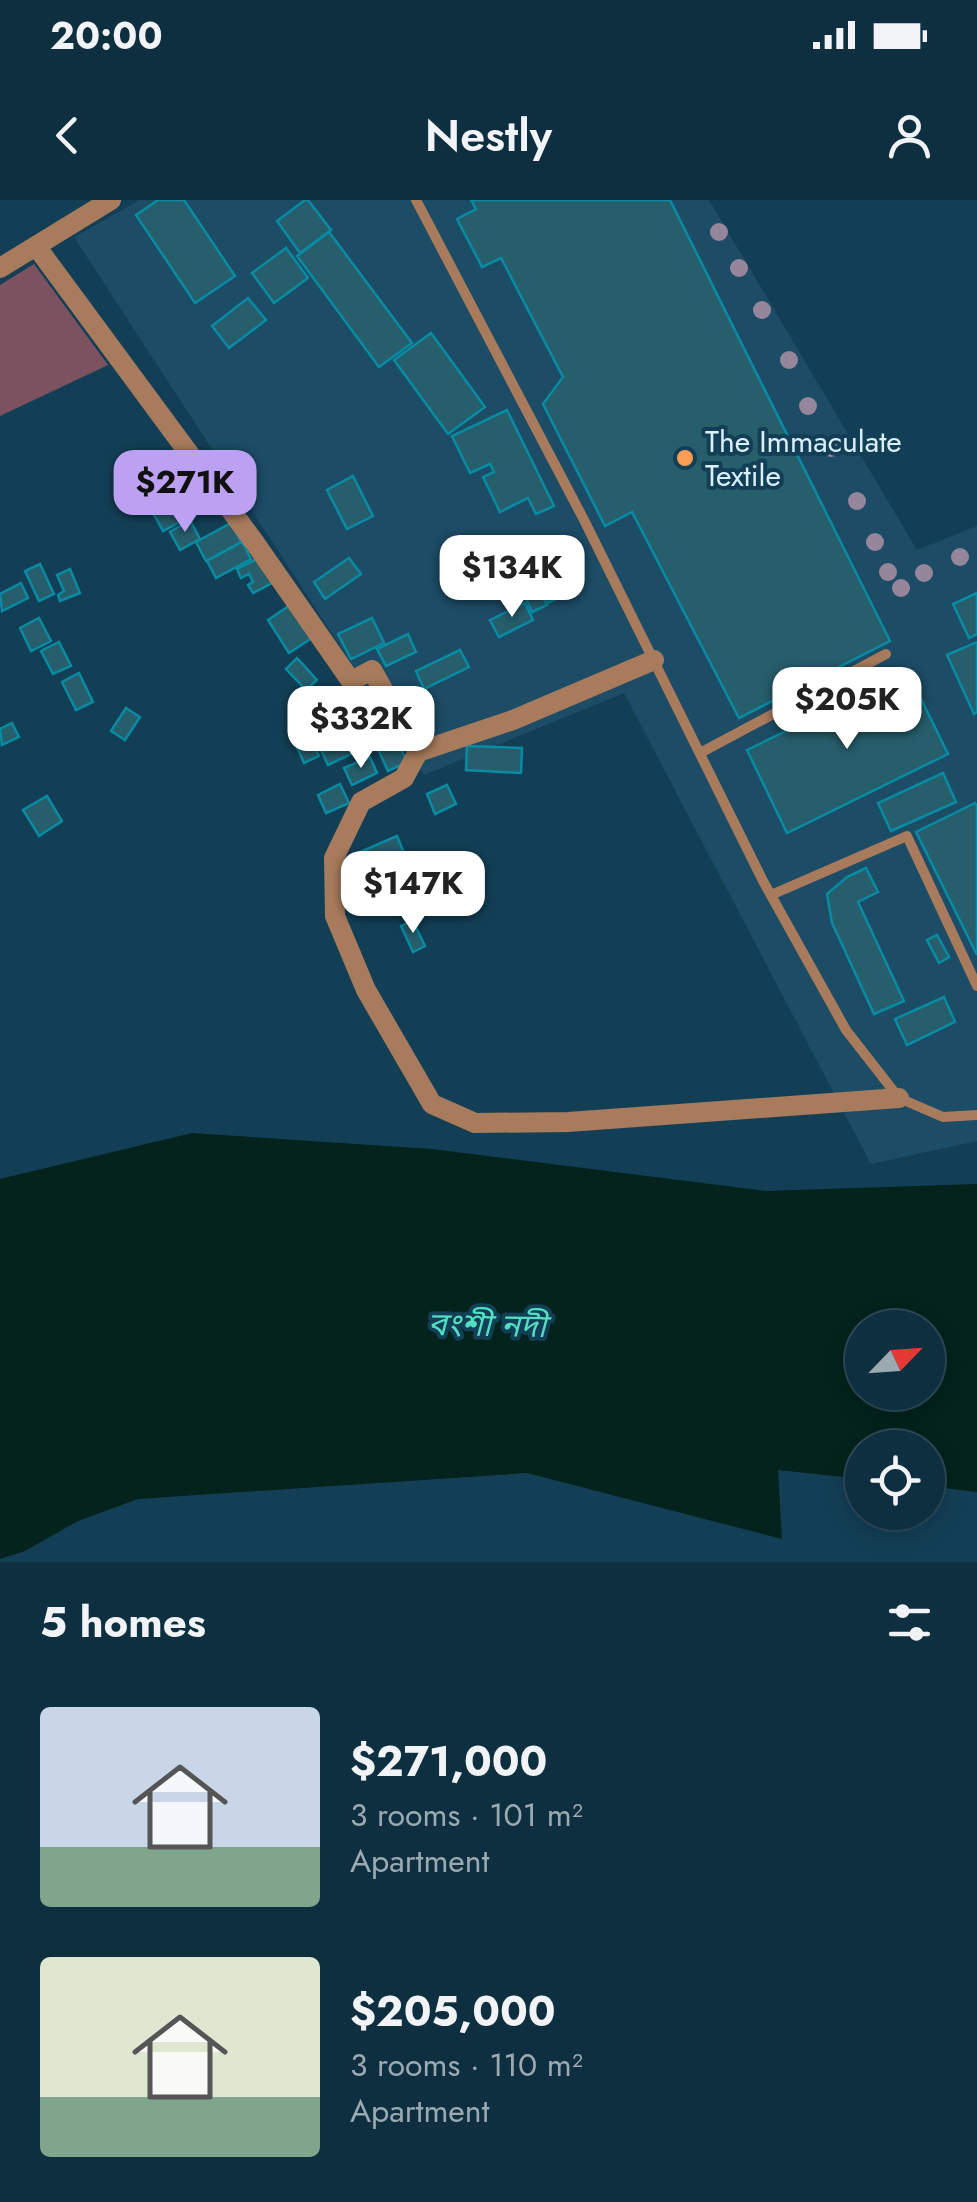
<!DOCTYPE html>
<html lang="en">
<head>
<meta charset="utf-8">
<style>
	:root { --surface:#0e2f40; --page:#173747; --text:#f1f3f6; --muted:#9ba9b1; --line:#2e4a59; --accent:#bca0f2 }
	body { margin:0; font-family:Jost,"Noto Sans Bengali",sans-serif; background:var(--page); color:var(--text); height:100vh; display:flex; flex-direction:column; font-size:38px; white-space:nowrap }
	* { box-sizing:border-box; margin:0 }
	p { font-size:32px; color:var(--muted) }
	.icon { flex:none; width:55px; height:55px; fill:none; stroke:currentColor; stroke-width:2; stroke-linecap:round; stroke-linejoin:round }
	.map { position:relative; height:1362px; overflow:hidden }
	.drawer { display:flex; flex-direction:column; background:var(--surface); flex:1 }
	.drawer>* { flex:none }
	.needle { width:65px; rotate:65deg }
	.fabs { position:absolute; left:845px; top:1110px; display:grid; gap:20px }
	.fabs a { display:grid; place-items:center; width:100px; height:100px; border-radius:50%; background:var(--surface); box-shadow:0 5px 25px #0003,0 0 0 2px var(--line); font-size:50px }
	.price { position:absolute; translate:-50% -85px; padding:0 22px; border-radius:20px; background:#fff; color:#222; font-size:32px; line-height:65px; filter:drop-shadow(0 2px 5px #0008) }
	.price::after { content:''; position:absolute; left:50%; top:60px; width:30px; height:22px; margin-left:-15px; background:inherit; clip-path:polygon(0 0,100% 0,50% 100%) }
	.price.selected { background:var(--accent); color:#111 }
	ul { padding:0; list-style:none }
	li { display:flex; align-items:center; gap:30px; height:250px; padding:0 40px }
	li span { display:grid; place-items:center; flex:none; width:280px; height:200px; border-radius:10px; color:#555 }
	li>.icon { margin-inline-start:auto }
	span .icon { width:120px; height:120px; fill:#fffc; stroke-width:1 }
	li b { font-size:42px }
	h2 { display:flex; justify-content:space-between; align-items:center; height:120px; padding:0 40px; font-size:42px }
	.status { display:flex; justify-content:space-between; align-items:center; height:70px; padding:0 50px; background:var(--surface); direction:ltr }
	.status svg { height:28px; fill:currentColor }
	header { display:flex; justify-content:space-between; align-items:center; height:130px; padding:0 40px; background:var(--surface); font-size:45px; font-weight:600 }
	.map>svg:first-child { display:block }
</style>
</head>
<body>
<div class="status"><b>20:00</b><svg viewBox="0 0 49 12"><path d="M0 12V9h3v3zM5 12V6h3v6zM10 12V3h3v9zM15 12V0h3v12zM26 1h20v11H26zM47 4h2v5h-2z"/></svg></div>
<header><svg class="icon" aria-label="back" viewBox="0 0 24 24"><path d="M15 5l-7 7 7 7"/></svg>Nestly<svg class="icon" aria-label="person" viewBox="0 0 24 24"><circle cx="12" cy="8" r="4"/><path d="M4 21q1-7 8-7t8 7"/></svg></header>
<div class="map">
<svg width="977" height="1362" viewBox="0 0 977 1362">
	<rect width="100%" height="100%" fill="#133f56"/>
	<!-- built -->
	<path fill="#1d4c66" d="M140,0h569l208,350 60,-24v615l-106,23 -247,-471 -200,82 -350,-538z"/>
	<!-- green -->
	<path fill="#7c5261" d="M34,64l74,101 -108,51v-131z"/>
	<!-- water -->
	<path fill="#03231c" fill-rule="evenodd" d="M192,933l240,16 333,42 212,-7v308l-49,-6v-38h-66v31l-84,-9 4,69 -255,-66 -389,26 -60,22 -53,30 -25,8v-380zM862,1128h66v64h-66z"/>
	<!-- building -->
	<g fill="#275e6c" stroke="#088ba3" stroke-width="2.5">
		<path d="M158,0h26l51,76 -40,27 -59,-88z"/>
		<path d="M305,0h3l23,30 -31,23 -23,-32z"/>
		<path d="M471,0h199l220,441 -151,77 -107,-206 -27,14 -62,-122 20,-27 -62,-119 -19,9 -25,-48 19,-10z"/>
		<path d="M329,32l83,111 -33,24 -82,-111z"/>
		<path d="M286,48l22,30 -34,25 -22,-30z"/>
		<path d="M248,98l18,22 -37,28 -17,-22z"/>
		<path d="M431,133l54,74 -37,27 -54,-74z"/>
		<path d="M507,210l47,96 -18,8 -8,-16 -28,14 -17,-35 11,-5 -4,-8 -20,9 -18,-37z"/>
		<path d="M353,276l20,40 -26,13 -20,-39z"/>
		<path d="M197,287l11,20 -45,24 -11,-20z"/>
		<path d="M190,320l10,19 -20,11 -10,-18z"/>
		<path d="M231,323l10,19 -35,19 -10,-19z"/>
		<path d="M242,342l9,17 -35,19 -9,-17z"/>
		<path d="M261,357l13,25 -21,11 -5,-8 5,-3 -4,-8 -8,4 -4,-9z"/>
		<path d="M349,358l12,16 -36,25 -11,-17z"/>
		<path d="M40,364l14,30 -15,7 -14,-30z"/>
		<path d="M70,369l10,24 -20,8 -2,-6 6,-4 -7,-16z"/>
		<path d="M557,371l10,23 -19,9 -11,-23z"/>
		<path d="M21,383l7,15 -26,13 -2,-17z"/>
		<path d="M537,386l10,19 -15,7 -9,-20z"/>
		<path d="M977,393v41l-8,4 -16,-34z"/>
		<path d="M525,403l8,17 -34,17 -9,-17z"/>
		<path d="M290,405l22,33 -23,15 -21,-33z"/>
		<path d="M39,418l12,23 -20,10 -11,-23z"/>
		<path d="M372,418l12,25 -33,16 -13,-25z"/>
		<path d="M408,434l8,18 -30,14 -9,-17z"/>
		<path d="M59,442l12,24 -18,8 -12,-23z"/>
		<path d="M977,442v70l-3,2 -27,-59z"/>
		<path d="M460,450l9,17 -45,22 -8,-18z"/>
		<path d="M297,458l20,22 -11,10 -20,-21z"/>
		<path d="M908,472l40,82 -161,79 -40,-83z"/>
		<path d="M79,473l14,29 -17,8 -14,-28z"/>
		<path d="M382,498l13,30 -6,3 -4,-9 -14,6 -9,-21z"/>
		<path d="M126,508l14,9 -15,23 -14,-9z"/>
		<path d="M323,516l7,13 17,-8 13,29 -32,15 -20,-43z"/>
		<path d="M12,523l7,14 -17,8 -2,-16z"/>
		<path d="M306,530l13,26 -15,7 -12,-27z"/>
		<path d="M395,536l12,26 -19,9 -12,-26z"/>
		<path d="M467,546l55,2 -1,25 -55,-3z"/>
		<path d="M370,557l7,16 -25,12 -8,-17z"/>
		<path d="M943,573l13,29 -65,29 -13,-28z"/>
		<path d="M340,584l9,19 -23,10 -8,-18z"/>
		<path d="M447,585l9,19 -21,10 -8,-20z"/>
		<path d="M47,596l15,25 -23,15 -16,-26z"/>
		<path d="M975,603l2,3v149l-61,-123z"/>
		<path d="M397,636l17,41 -46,20 -17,-41z"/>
		<path d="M866,668l12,24 -20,10 46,99 -30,13 -42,-91 -5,-29 20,-17z"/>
		<path d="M440,688l8,16 -27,12 -7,-16z"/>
		<path d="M413,721l12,25 -12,6 -12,-26z"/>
		<path d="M937,735l12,22 -10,6 -12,-23z"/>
		<path d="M944,797l11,25 -48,23 -12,-26z"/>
	</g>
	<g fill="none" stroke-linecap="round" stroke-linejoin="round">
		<!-- service -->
		<g stroke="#a77b5c" stroke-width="10">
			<path d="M416,0l168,320 179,361 83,149 53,68 44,19 34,-2"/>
			<path d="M700,553l186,-99"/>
			<path d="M771,695l136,-59 70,150"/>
		</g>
		<!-- minor -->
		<g stroke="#a77b5c" stroke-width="20">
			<path d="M36,46l219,297 96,138 21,-11 46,82 95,-32 141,-60"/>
			<path d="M0,68l111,-68"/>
			<path d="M418,552l-14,26 -43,24 -27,56 1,58 31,74 66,114 43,19 93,-1 331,-24"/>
		</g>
	</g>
	<!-- trees -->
	<g fill="#95869c">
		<circle cx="719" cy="32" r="9"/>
		<circle cx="739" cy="68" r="9"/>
		<circle cx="762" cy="110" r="9"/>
		<circle cx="789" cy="160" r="9"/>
		<circle cx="808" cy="206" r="9"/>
		<circle cx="831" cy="248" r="9"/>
		<circle cx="857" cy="301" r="9"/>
		<circle cx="875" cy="342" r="9"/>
		<circle cx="960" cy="357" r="9"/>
		<circle cx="888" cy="372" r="9"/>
		<circle cx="924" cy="373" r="9"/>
		<circle cx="901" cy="388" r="9"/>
	</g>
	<!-- markers -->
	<circle fill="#fc9d53" stroke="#133f56" stroke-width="4" cx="685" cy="258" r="10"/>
	<g text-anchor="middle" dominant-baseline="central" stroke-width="8" stroke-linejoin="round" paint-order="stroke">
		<!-- poi labels -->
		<g font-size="30" fill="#d9effe" stroke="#133f56" text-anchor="start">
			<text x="705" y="241">The Immaculate<tspan x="705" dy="34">Textile</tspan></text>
		</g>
		<!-- water labels -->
		<g font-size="32" font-style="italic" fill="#52dec0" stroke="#133f56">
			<text transform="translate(487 1125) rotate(1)">বংশী নদী</text>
		</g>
	</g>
</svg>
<div class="fabs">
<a><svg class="needle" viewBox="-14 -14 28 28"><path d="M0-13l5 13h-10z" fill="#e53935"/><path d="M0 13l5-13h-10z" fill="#9ba9b1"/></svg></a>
<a><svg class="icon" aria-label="locate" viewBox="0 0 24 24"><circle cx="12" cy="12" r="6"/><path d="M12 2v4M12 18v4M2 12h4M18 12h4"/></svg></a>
</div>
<b class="price selected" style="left:185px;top:335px">$271K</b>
<b class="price" style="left:512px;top:420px">$134K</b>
<b class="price" style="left:847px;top:552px">$205K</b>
<b class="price" style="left:361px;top:571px">$332K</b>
<b class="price" style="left:413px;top:736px">$147K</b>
</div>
<section class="drawer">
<h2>5 homes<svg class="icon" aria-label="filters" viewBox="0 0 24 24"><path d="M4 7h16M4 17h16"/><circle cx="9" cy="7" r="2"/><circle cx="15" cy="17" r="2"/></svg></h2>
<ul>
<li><span style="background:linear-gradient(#c9d6e8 70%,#7fa58c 0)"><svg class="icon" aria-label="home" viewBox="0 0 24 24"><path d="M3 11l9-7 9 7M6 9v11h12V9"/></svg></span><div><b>$271,000</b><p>3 rooms · 101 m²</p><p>Apartment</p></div></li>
<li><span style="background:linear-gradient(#dfe7d0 70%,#7fa58c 0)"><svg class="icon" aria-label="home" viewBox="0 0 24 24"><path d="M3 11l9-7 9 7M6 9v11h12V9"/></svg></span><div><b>$205,000</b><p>3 rooms · 110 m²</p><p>Apartment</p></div></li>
</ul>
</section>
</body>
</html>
